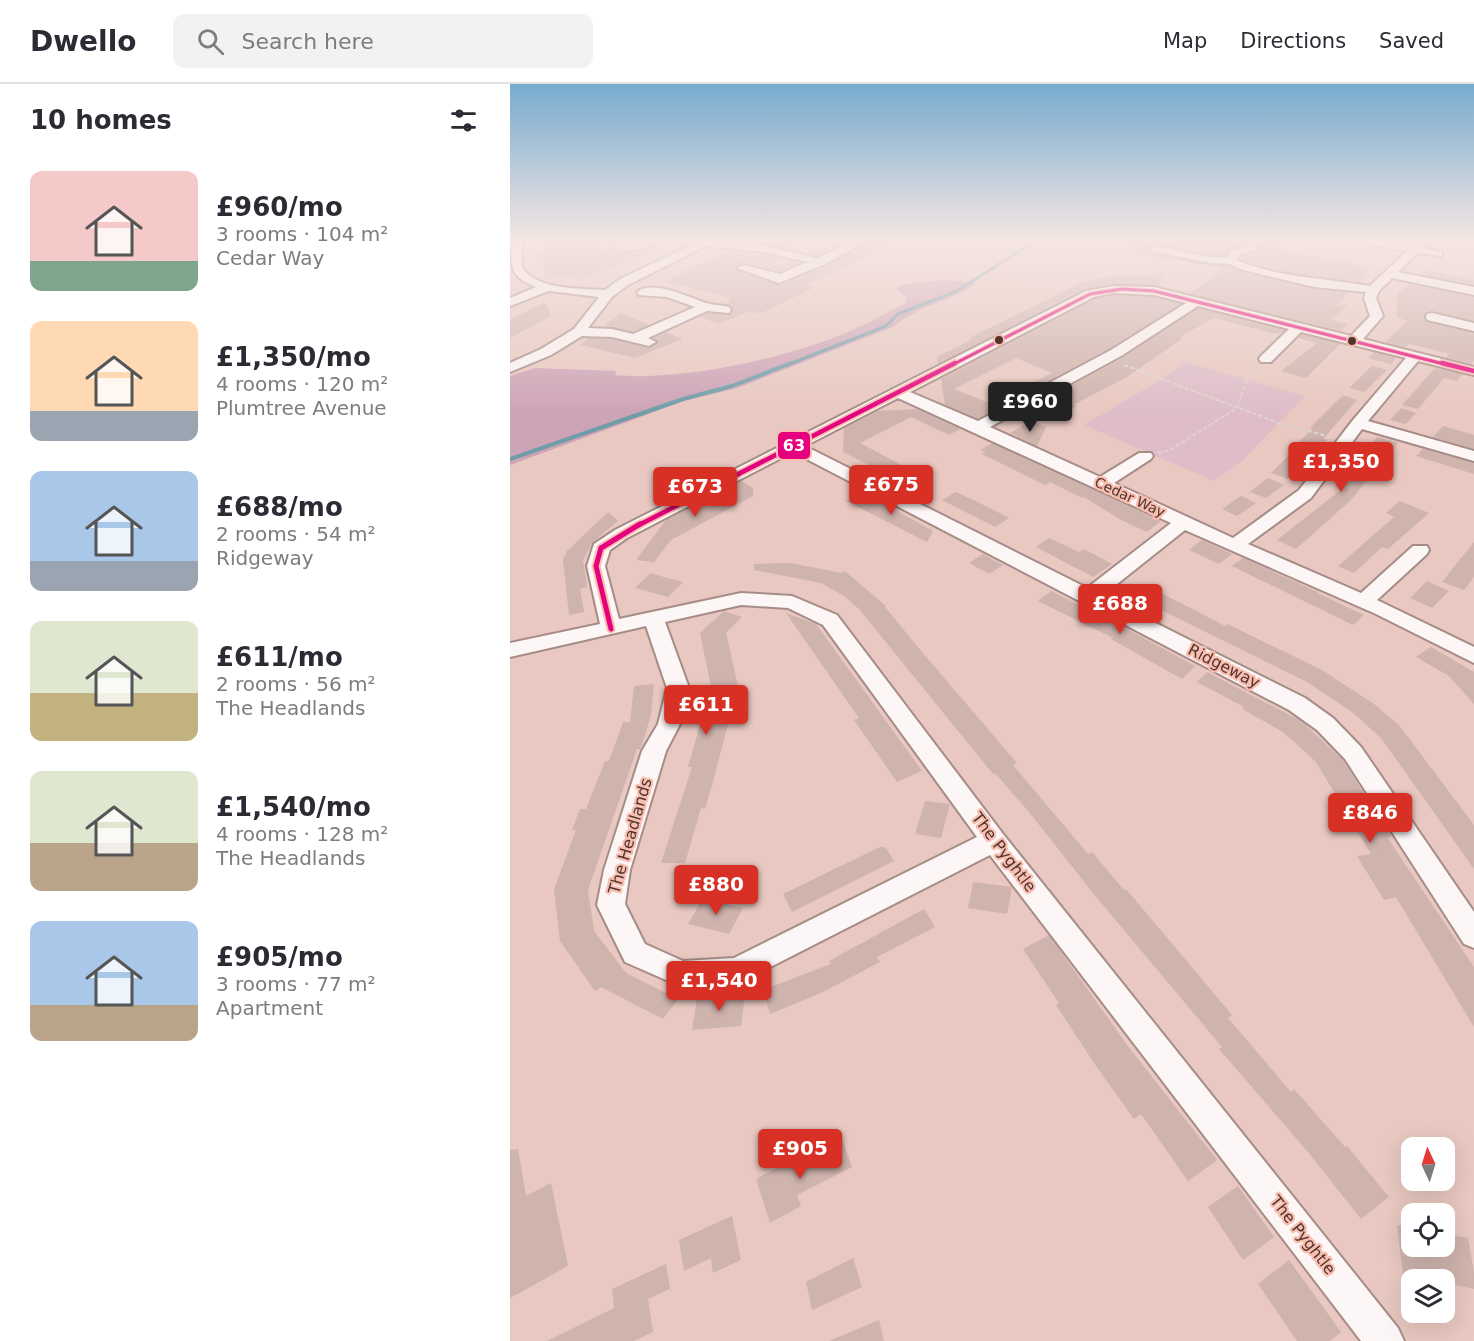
<!DOCTYPE html>
<html lang="en">
<head>
<meta charset="utf-8">
<style>
	:root { --surface:#fff; --page:#f2f2f3; --text:#2b2b33; --muted:#7c7c81; --line:#e1e1e2; --accent:#d93025 }
	body { margin:0; font-family:"DejaVu Sans",sans-serif; background:var(--page); color:var(--text); height:100vh; display:flex; flex-direction:column; font-size:22px; white-space:nowrap }
	* { box-sizing:border-box; margin:0 }
	p { font-size:20px; color:var(--muted) }
	.icon { flex:none; width:33px; height:33px; fill:none; stroke:currentColor; stroke-width:2; stroke-linecap:round; stroke-linejoin:round }
	.map { position:relative; flex:1; overflow:hidden }
	.drawer { display:flex; flex-direction:column; background:var(--surface); width:510px }
	.drawer>* { flex:none }
	.needle { width:39px; rotate:356deg }
	.fabs { position:absolute; left:891px; top:1053px; display:grid; gap:12px }
	.fabs a { display:grid; place-items:center; width:54px; height:54px; border-radius:12px; background:var(--surface); box-shadow:0 6px 24px #0002; font-size:30px }
	.price { position:absolute; translate:-50% -51px; padding:0 14px; border-radius:6px; background:var(--accent); color:#fff; font-size:20px; line-height:39px; filter:drop-shadow(0 2px 3px #0008) }
	.price::after { content:''; position:absolute; left:50%; top:36px; width:18px; height:14px; margin-left:-9px; background:inherit; clip-path:polygon(0 0,100% 0,50% 100%) }
	.price.current { background:#222; color:#fff }
	ul { padding:0; list-style:none }
	li { display:flex; align-items:center; gap:18px; height:150px; padding:0 30px }
	li span { display:grid; place-items:center; flex:none; width:168px; height:120px; border-radius:12px; color:#555 }
	li>.icon { margin-inline-start:auto }
	span .icon { width:72px; height:72px; fill:#fffc; stroke-width:1 }
	li b { font-size:26px }
	h2 { display:flex; justify-content:space-between; align-items:center; height:72px; padding:0 30px; font-size:26px }
	header { display:flex; align-items:center; gap:36px; box-sizing:border-box; height:84px; padding:0 30px; background:var(--surface); border-bottom:2px solid var(--line) }
	header strong { font-size:28px }
	nav { display:flex; gap:33px; margin-inline-start:auto; font-size:21px }
	.search { width:420px; height:54px; background:var(--page); display:flex; align-items:center; gap:15px; box-sizing:border-box; padding:0 21px; border-radius:12px; color:var(--muted); font-size:22px }
	main { display:flex; flex:1; min-height:0 }
	.map>svg:first-child { display:block }
</style>
</head>
<body>
<header>
<strong>Dwello</strong>
<div class="search"><svg class="icon" aria-label="search" viewBox="0 0 24 24"><circle cx="10" cy="10" r="6"/><path d="M15 15l6 6"/></svg>Search here</div>
<nav><a>Map</a><a>Directions</a><a>Saved</a></nav>
</header>
<main>
<section class="drawer">
<h2>10 homes<svg class="icon" aria-label="filters" viewBox="0 0 24 24"><path d="M4 7h16M4 17h16"/><circle cx="9" cy="7" r="2"/><circle cx="15" cy="17" r="2"/></svg></h2>
<ul>
<li><span style="background:linear-gradient(#f6c9c9 75%,#7fa58c 0)"><svg class="icon" aria-label="home" viewBox="0 0 24 24"><path d="M3 11l9-7 9 7M6 9v11h12V9"/></svg></span><div><b>£960/mo</b><p>3 rooms · 104 m²</p><p>Cedar Way</p></div></li>
<li><span style="background:linear-gradient(#ffd9b3 75%,#9aa5b1 0)"><svg class="icon" aria-label="home" viewBox="0 0 24 24"><path d="M3 11l9-7 9 7M6 9v11h12V9"/></svg></span><div><b>£1,350/mo</b><p>4 rooms · 120 m²</p><p>Plumtree Avenue</p></div></li>
<li><span style="background:linear-gradient(#a9c7e8 75%,#9aa5b1 0)"><svg class="icon" aria-label="home" viewBox="0 0 24 24"><path d="M3 11l9-7 9 7M6 9v11h12V9"/></svg></span><div><b>£688/mo</b><p>2 rooms · 54 m²</p><p>Ridgeway</p></div></li>
<li><span style="background:linear-gradient(#dfe7d0 60%,#c2b280 0)"><svg class="icon" aria-label="home" viewBox="0 0 24 24"><path d="M3 11l9-7 9 7M6 9v11h12V9"/></svg></span><div><b>£611/mo</b><p>2 rooms · 56 m²</p><p>The Headlands</p></div></li>
<li><span style="background:linear-gradient(#dfe7d0 60%,#b9a48a 0)"><svg class="icon" aria-label="home" viewBox="0 0 24 24"><path d="M3 11l9-7 9 7M6 9v11h12V9"/></svg></span><div><b>£1,540/mo</b><p>4 rooms · 128 m²</p><p>The Headlands</p></div></li>
<li><span style="background:linear-gradient(#a9c7e8 70%,#b9a48a 0)"><svg class="icon" aria-label="home" viewBox="0 0 24 24"><path d="M3 11l9-7 9 7M6 9v11h12V9"/></svg></span><div><b>£905/mo</b><p>3 rooms · 77 m²</p><p>Apartment</p></div></li>
</ul>
</section>
<div class="map">
<svg width="964" height="1257" viewBox="0 0 964 1257">
	<rect width="100%" height="100%" fill="#e8c8c0"/>
	<!-- green -->
	<g fill="#debdc8">
		<path d="M527,155h92l-27,15 -69,-13z"/>
		<path d="M674,278l121,34 -64,66 -27,19 -130,-56 78,-46z"/>
	</g>
	<!-- forest -->
	<path fill="#cda3b6" d="M434,196l34,3c-28,19 -59,22 -85,44l-156,61 -53,13 -174,64v-89l25,-8 81,3 -1,4c68,7 185,-19 246,-49 15,-7 30,-16 45,-23l1,-5 -11,-10 10,-4z"/>
	<g fill="none" stroke-linecap="round" stroke-linejoin="round">
		<!-- stream-far1 -->
		<path stroke="#6e9da7" stroke-width="3" d="M277,281l99,-39 12,-12 57,-22 84,-53"/>
		<!-- stream -->
		<path stroke="#6e9da7" stroke-width="4" d="M0,375l173,-60 49,-13 59,-23"/>
	</g>
	<!-- building -->
	<g fill="#cfb3ad">
		<path d="M28,155h46l3,3 8,-1 9,10 11,-4 8,6 22,-3 7,-4 9,3 -79,30 -26,-4 -12,5 1,-14 -9,-5 3,-10 7,-1z"/>
		<path d="M251,155h6l32,2 -9,9 -38,-8z"/>
		<path d="M631,155h123l18,3 -6,7 95,18 -8,8h4l-7,7 -74,-10 -46,-13 20,-9 -1,-4 -6,-3 -23,6 -4,6h-16l-54,-11 -8,4 8,6 54,11 18,1 14,6 71,17 36,4 -14,13 13,-1 -17,15 17,4 -7,7 -151,-37 33,-25 -51,-10 -2,3 -49,-13z"/>
		<path d="M332,156l51,5 -88,40 8,3 -51,25 -14,-1 -30,12 -18,-7 7,-4 24,1 2,-5 -5,-4 2,-8 -65,-15 21,-11 -2,-1 47,-19 50,7 -8,9 17,-7 10,3 -20,9 -36,-9 -9,4 1,3 44,15 46,-19 32,-19 -4,-4h-8l-29,13 -9,-2 24,-9 3,1z"/>
		<path d="M915,186l49,10v5l-53,-11z"/>
		<path d="M654,190l-5,12 -45,-2 -29,5 -147,75 -1,-7 36,-18 -4,-1 114,-56 24,-5z"/>
		<path d="M899,200l65,13v24l-41,-10 -6,1 -3,4 2,6 48,11v27l-3,4 -25,-6 3,-4 -40,-10 -3,3 -21,-5 23,-21 -11,-4v-23z"/>
		<path d="M604,211l40,2 26,7 -70,44 -91,49 -8,-4 41,-20 -36,-15 -62,31 45,18 -21,12 -33,-14 -4,-26 154,-80z"/>
		<path d="M35,218l6,14 -41,22v-18z"/>
		<path d="M688,224l87,22 -4,3h-10l-57,-15 -34,19 3,1 -56,39 -54,28 4,1 -16,10 -25,-11 86,-47z"/>
		<path d="M111,229l28,12 -16,7 -29,-6z"/>
		<path d="M156,248l17,7 -48,19 -55,-13 9,-7 23,1 38,9 8,-5 -5,-5z"/>
		<path d="M792,250l38,10 -34,34 -25,-7 36,-28 -19,-5z"/>
		<path d="M864,268l22,6 -5,6 -23,-6z"/>
		<path d="M862,282l15,4 -23,22 -15,-4z"/>
		<path d="M925,284l28,6 -6,7 -13,-3 -26,31 -16,-4z"/>
		<path d="M833,311l14,5 -34,39 4,1 -39,39 -17,-6 26,-26 -2,-1 18,-18h-3z"/>
		<path d="M891,324l15,5 -10,11 -16,-4z"/>
		<path d="M407,325l43,20 -11,6 -38,-18 -51,26 60,32 -15,8 -62,-31 1,-24 34,-17z"/>
		<path d="M521,337l15,6 -9,19 -27,-13z"/>
		<path d="M933,342l31,9v14l-41,-12z"/>
		<path d="M867,353l21,6 -48,58 -54,48 -19,-9 65,-51 -6,-3 16,-15 -4,-1z"/>
		<path d="M482,359l169,78 -14,11 -26,-12 -37,-23 -2,1 -32,-16 -5,3 -63,-31 3,-2 -5,-2z"/>
		<path d="M913,365l51,14v11l-58,-18z"/>
		<path d="M199,386l16,2 -35,18 11,-16z"/>
		<path d="M758,394l16,7 -18,13 -16,-6z"/>
		<path d="M232,397l11,7v8l-82,44 -17,22 -18,-2 30,-40z"/>
		<path d="M353,408l70,39 -6,11 -81,-41z"/>
		<path d="M446,408l34,16 19,10 -14,9 -53,-27z"/>
		<path d="M731,412l15,7 -19,13 -15,-7z"/>
		<path d="M890,417l29,12 -41,36 -6,-2 -28,26 -16,-7 56,-49 -8,-4z"/>
		<path d="M98,428l10,9 -25,21 -10,18 4,27 -7,2 4,23 -15,3 -6,-55 4,-9z"/>
		<path d="M539,454l30,14 5,-3 28,15 -19,13 -57,-30z"/>
		<path d="M692,456l30,14 -13,10 -30,-14z"/>
		<path d="M964,458v35l-10,13 -22,-8z"/>
		<path d="M473,470l10,6 10,5 -14,9 -20,-11z"/>
		<path d="M733,474l75,34 -1,1 47,22 -11,10 -121,-59z"/>
		<path d="M280,479l52,10 3,-2 41,35 -1,1 37,45 95,111 -4,2 75,89 4,-2 32,38 2,-1 106,126 -4,3 63,74 3,-3 51,58 2,-1 42,51 -28,22 -53,-67 -89,-103 3,-2 -129,-154 -64,-81 -34,-39 -2,1 -134,-165 -15,-13 -23,-13 -67,-13v-6z"/>
		<path d="M141,489l16,5 16,4 -15,15 -33,-9z"/>
		<path d="M917,497l22,10 -17,17 -22,-10z"/>
		<path d="M638,502l77,40 2,-2 95,46 52,34 25,21 75,100v44l-93,-131 -29,-26 -45,-30 -172,-85z"/>
		<path d="M541,507l74,37 70,38 -13,13 -71,-40 2,-1 -75,-37z"/>
		<path d="M214,527l18,6 -16,16 12,53 -24,92 -9,31 -4,-1 -16,55h-24l31,-96h-4l23,-81 -11,-53z"/>
		<path d="M276,529l30,11 106,147 -25,11 -43,-62 5,-2z"/>
		<path d="M921,563l43,25v32l-25,-28 -33,-19z"/>
		<path d="M697,588l94,49 42,39 48,77h-4l87,130v60l-78,-130 -12,3 -27,-44 14,-2 -55,-92 -33,-30 -41,-23 2,-2 -47,-25z"/>
		<path d="M144,600l-3,31 -6,20 -5,14h-3l-49,141 6,41 32,42 52,26 -15,20 -62,-32 -6,4 -35,-50 -6,-52 22,-59h-4l8,-21h6l19,-48h4l14,-39h7l4,-36z"/>
		<path d="M415,717l25,3 -9,34 -26,-4z"/>
		<path d="M370,763h5l9,14 -102,51 -9,-18z"/>
		<path d="M463,798l39,5 -5,27 -39,-6z"/>
		<path d="M193,814l40,10 -14,26 -41,-10z"/>
		<path d="M414,825l11,18 -58,30 3,5 -57,30 -53,22 -7,-24 68,-26 -2,-3z"/>
		<path d="M539,851l78,110 90,115 -29,21 -47,-67 -7,5 -38,-53 -40,-61 3,-2 -36,-54z"/>
		<path d="M235,911l-4,31 -49,4 5,-32z"/>
		<path d="M333,1057l9,26 -55,28 4,11 -31,17 -14,-44 30,-16 2,5z"/>
		<path d="M8,1065l8,47 25,-13 17,83 -58,32v-148z"/>
		<path d="M728,1102l36,51 -31,23 -35,-53z"/>
		<path d="M222,1132l9,44 -28,13 -2,-15 -27,13 -5,-31z"/>
		<path d="M887,1141l15,2v19h32v-12l24,4 6,34v17l-30,-6v-3h-20l-21,-5z"/>
		<path d="M343,1174l9,29 -50,23 -6,-28z"/>
		<path d="M779,1176l52,72 -11,9h-33l-39,-57z"/>
		<path d="M156,1180l4,25 -22,10 5,33 -19,9h-87l67,-33 -2,-19z"/>
		<path d="M369,1236l5,21h-55z"/>
	</g>
	<g fill="none" stroke-linecap="round" stroke-linejoin="round">
		<defs>
			<g id="minor">
				<path d="M2,155h10v28c15,24 59,21 83,23l15,-11 84,-40 61,7 52,12 29,-13h8l2,2 -31,17 -46,19 -42,-15 6,-3 37,9 27,-12 -42,-10 -59,-6 -78,39 -16,12 -24,31 24,1 21,5 62,-27 -28,-10 -28,-2 -2,-3c15,-13 52,5 69,11 7,2 16,2 23,4l2,3 -2,3 -22,-2 -59,27 8,4 -7,4 -37,-9 -30,-1 -31,19 -41,17v-9l31,-14 33,-20 25,-32 -50,-6 -39,15v-8l26,-11c-26,-10 -26,-21 -24,-48z"/>
				<path d="M99,155h11l6,5 19,-2 5,3 -5,3 -22,3z"/>
				<path d="M844,155h20l39,7 7,-7h11l-8,9 19,4v4l-25,-3 -19,19 76,15v8l-82,-17 -13,13 -3,7 7,18 -20,23 111,28v8l-56,-14 -50,60 106,30v10l-112,-32 -51,69 -63,46 113,49 52,-47h14l2,4 -2,4 -50,46 97,47v16l-98,-49 -191,-84 -83,66 203,102 28,20 28,29 113,165v36l-10,-4 -119,-185 -28,-29 -28,-20 -496,-258 -166,86 -17,12 -5,16 14,53 122,-26 51,3 45,19 166,219 395,494 6,13h-43l-371,-486 -253,129 -55,3 -57,-25 -28,-57 7,-35 38,-119 16,-27 9,-36 -21,-62 -136,31v-14l90,-19 -13,-58 7,-22 21,-14 471,-239 28,-5 40,1 197,49 19,-20 -6,-18 2,-6 -52,-5 -71,-17 -14,-6 -19,-1 -54,-11 -6,-3 6,-3 54,11h17l4,-6 21,-6 6,3 -2,2 -16,5 -3,5c42,18 89,18 133,26l37,-35 -48,-9zM604,209l40,2 32,8 -75,47 -133,71 -68,-29 184,-95zM688,222l91,23 -28,27 -2,3 2,3h10l30,-30 105,26 -53,62 -54,70 -66,48 -119,-55 37,-24 2,-3 -2,-3h-12l-39,24 -110,-50 131,-71zM388,314l273,125 -84,65 -282,-142zM231,521l47,3 35,17 154,212 -243,121 -51,3 -38,-17 -20,-40 5,-34 36,-119 14,-27 9,-36 -24,-66z"/>
				<path d="M922,229l42,10v8l-47,-11 -1,-3 1,-3z"/>
			</g>
		</defs>
		<!-- minor casing -->
		<use href="#minor" stroke="#a68c86" stroke-width="4"/>
		<!-- path-far1 -->
		<path stroke="#ded3d0" stroke-width="1.5" stroke-dasharray="3 1.5" stroke-linecap="butt" d="M930,157l34,2"/>
		<!-- path -->
		<g stroke="#ded3d0" stroke-width="2" stroke-dasharray="4.5 2" stroke-linecap="butt">
			<path d="M614,281l155,58 51,14"/>
			<path d="M648,369l12,-3 67,-42 10,-29 11,-11"/>
		</g>
		<!-- minor -->
		<use href="#minor" fill="#fcf7f6" fill-rule="evenodd"/>
		<defs>
			<path id="bus-1-far2" d="M442,281l138,-71 32,-5 32,2 294,74"/>
			<g id="bus-1-far1">
				<path d="M932,279l32,8"/>
				<path d="M127,442l318,-163"/>
			</g>
			<path id="bus-1" d="M101,545l-15,-63 5,-18 39,-24"/>
		</defs>
		<!-- bus-1-far2 casing -->
		<use href="#bus-1-far2" stroke="#f8beb0" stroke-width="5"/>
		<!-- bus-1-far1 casing -->
		<use href="#bus-1-far1" stroke="#f8beb0" stroke-width="8"/>
		<!-- bus-1 casing -->
		<use href="#bus-1" stroke="#f8beb0" stroke-width="9"/>
		<!-- bus-1-far2 -->
		<use href="#bus-1-far2" stroke="#e5007d" stroke-width="3"/>
		<!-- bus-1-far1 -->
		<use href="#bus-1-far1" stroke="#e5007d" stroke-width="4.5"/>
		<!-- bus-1 -->
		<use href="#bus-1" stroke="#e5007d" stroke-width="5"/>
	</g>
	<!-- sky -->
	<linearGradient id="sky" x2="0" y2="1"><stop stop-color="#77abce"/><stop offset="0.47" stop-color="#f5e6e3"/><stop offset="1" stop-color="#f5e6e3" stop-opacity="0"/></linearGradient>
	<rect width="964" height="331" fill="url(#sky)"/>
	<!-- markers -->
	<g fill="#51342e" stroke="#f8beb0" stroke-width="2">
		<circle cx="489" cy="256" r="5"/>
		<circle cx="842" cy="257" r="5"/>
	</g>
	<g text-anchor="middle" dominant-baseline="central" stroke-width="4.5" stroke-linejoin="round" paint-order="stroke">
		<!-- far-street labels -->
		<g font-size="14" fill="#51342e" stroke="#f8beb0">
			<text transform="translate(620 413) rotate(25)">Cedar Way</text>
		</g>
		<!-- street labels -->
		<g font-size="16" fill="#51342e" stroke="#f8beb0">
			<text transform="translate(714 582) rotate(27)">Ridgeway</text>
			<text transform="translate(120 752) rotate(-74)">The Headlands</text>
			<text transform="translate(494 768) rotate(53)">The Pyghtle</text>
			<text transform="translate(793 1151) rotate(52)">The Pyghtle</text>
		</g>
	</g>
	<rect stroke="#f8beb0" stroke-width="2" x="267" y="347" width="34" height="29" rx="6" fill="#e5007d"/>
	<g font-size="16" text-anchor="middle" font-weight="bold" fill="#fff">
		<text x="284" y="367">63</text>
	</g>
</svg>
<div class="fabs">
<a><svg class="needle" viewBox="-14 -14 28 28"><path d="M0-13l5 13h-10z" fill="#e53935"/><path d="M0 13l5-13h-10z" fill="#7c7c81"/></svg></a>
<a><svg class="icon" aria-label="locate" viewBox="0 0 24 24"><circle cx="12" cy="12" r="6"/><path d="M12 2v4M12 18v4M2 12h4M18 12h4"/></svg></a>
<a><svg class="icon" aria-label="layers" viewBox="0 0 24 24"><path d="M12 4l9 5-9 5-9-5zM3 14l9 5 9-5"/></svg></a>
</div>
<b class="price current" style="left:520px;top:349px">£960</b>
<b class="price" style="left:831px;top:409px">£1,350</b>
<b class="price" style="left:381px;top:432px">£675</b>
<b class="price" style="left:185px;top:434px">£673</b>
<b class="price" style="left:610px;top:551px">£688</b>
<b class="price" style="left:196px;top:652px">£611</b>
<b class="price" style="left:860px;top:760px">£846</b>
<b class="price" style="left:206px;top:832px">£880</b>
<b class="price" style="left:209px;top:928px">£1,540</b>
<b class="price" style="left:290px;top:1096px">£905</b>
</div>
</main>
</body>
</html>
